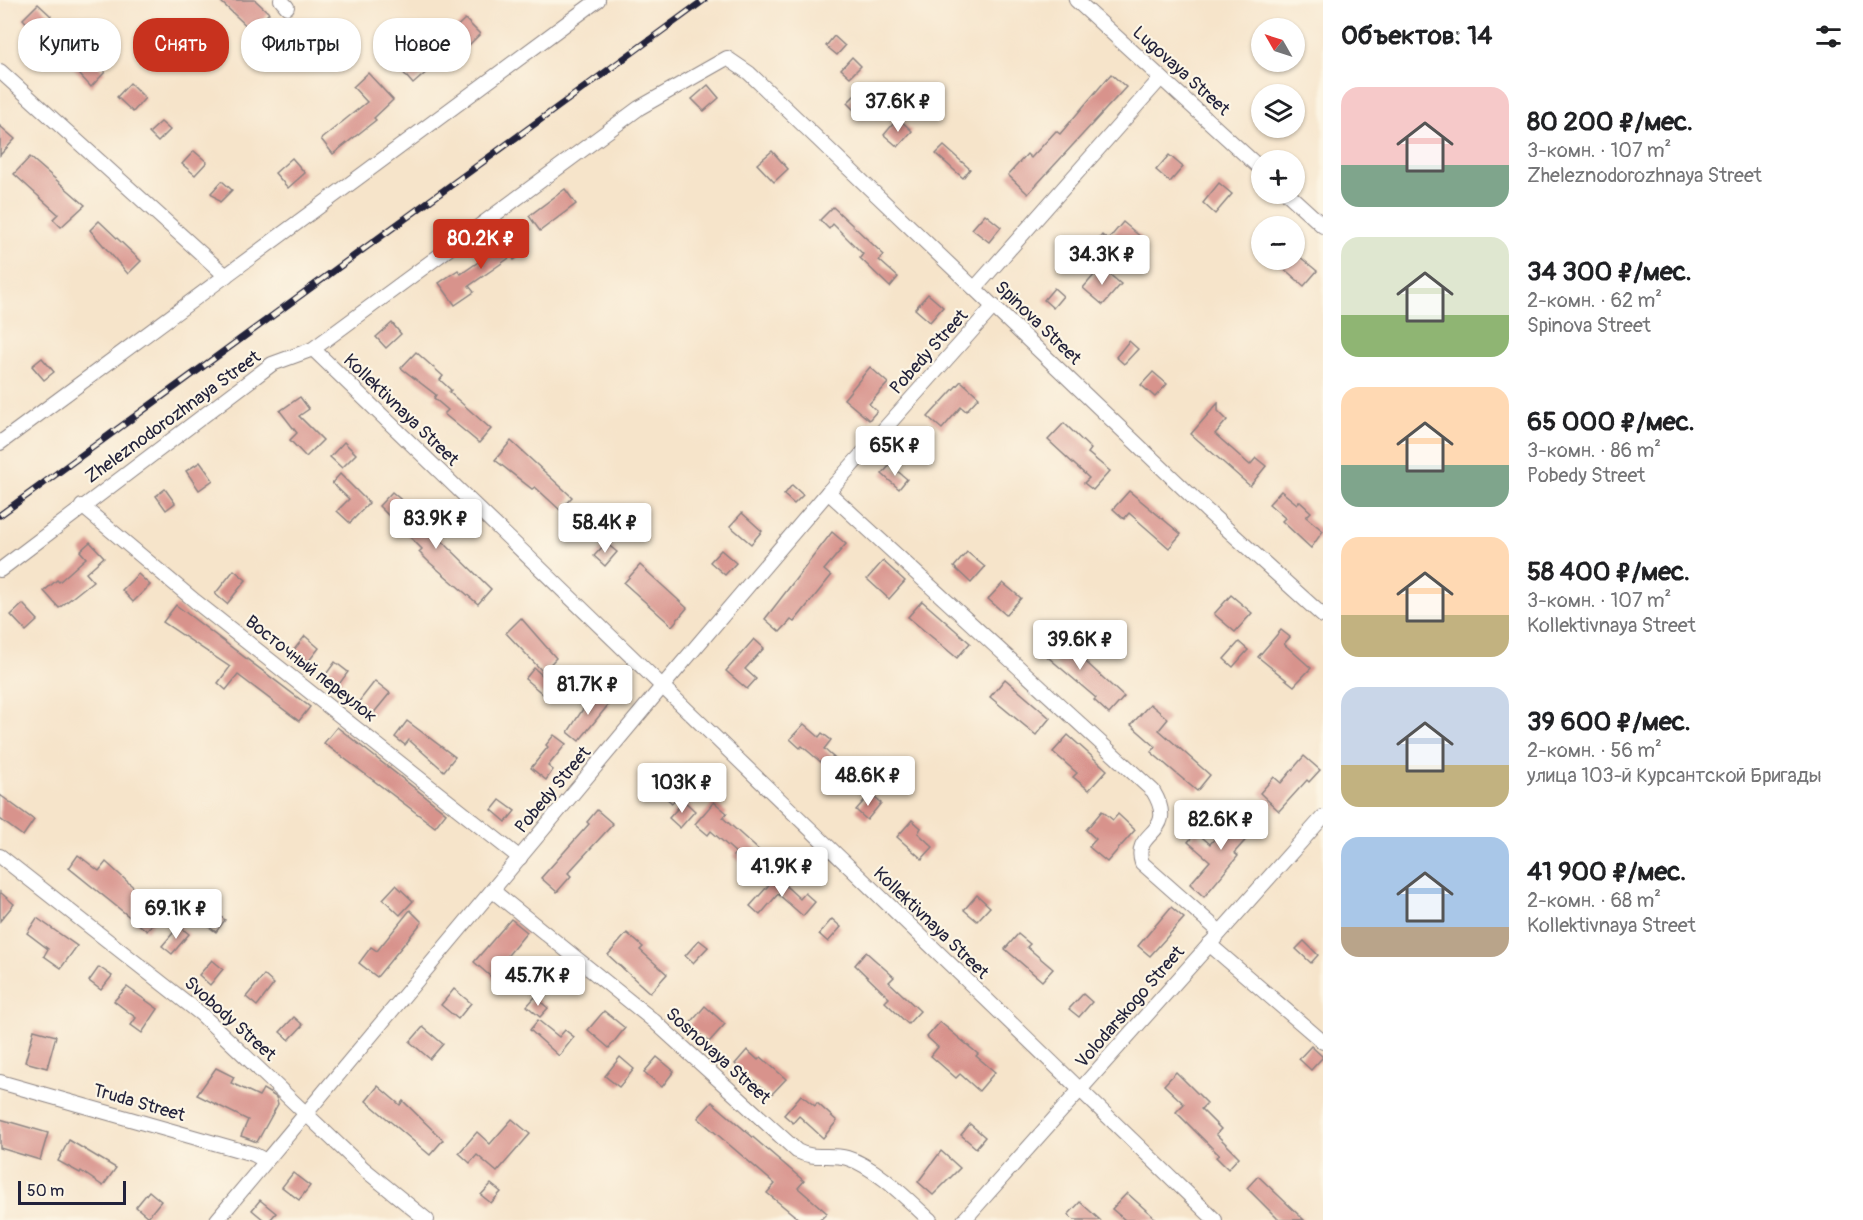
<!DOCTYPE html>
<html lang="ru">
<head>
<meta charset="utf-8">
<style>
	:root { --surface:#fff; --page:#f6f6f6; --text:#202124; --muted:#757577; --accent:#c8321e }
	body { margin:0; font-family:Pangolin,sans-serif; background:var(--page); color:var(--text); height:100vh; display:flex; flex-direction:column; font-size:22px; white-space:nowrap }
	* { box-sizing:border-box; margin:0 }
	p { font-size:20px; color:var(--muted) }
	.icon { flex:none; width:33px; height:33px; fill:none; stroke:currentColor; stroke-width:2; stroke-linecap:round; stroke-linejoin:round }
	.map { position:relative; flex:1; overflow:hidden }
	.sheet { display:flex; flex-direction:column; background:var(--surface); width:540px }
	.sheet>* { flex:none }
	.guide { position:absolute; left:18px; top:18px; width:570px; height:54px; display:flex; gap:12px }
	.needle { width:39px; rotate:309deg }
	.fabs { position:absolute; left:1251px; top:18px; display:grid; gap:12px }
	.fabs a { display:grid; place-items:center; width:54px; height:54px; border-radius:50%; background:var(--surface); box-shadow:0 2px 4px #0004; font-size:30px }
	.scale { position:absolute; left:18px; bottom:15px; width:108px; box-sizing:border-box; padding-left:6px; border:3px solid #22223b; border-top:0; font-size:16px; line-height:21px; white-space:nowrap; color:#22223b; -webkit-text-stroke:4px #fcf5e5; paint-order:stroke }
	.price { position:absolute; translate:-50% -51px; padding:0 14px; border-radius:6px; background:#fff; color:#222; font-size:20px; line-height:39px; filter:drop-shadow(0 2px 3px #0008) }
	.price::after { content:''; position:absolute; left:50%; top:36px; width:18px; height:14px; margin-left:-9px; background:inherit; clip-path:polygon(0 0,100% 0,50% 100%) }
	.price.on { background:var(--accent); color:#fff }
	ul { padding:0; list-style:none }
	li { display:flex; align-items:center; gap:18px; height:150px; padding:0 18px }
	li span { display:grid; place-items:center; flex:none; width:168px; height:120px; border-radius:18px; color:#555 }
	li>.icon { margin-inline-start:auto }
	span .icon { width:72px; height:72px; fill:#fffc; stroke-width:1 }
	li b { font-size:26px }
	h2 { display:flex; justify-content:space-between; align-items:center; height:72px; padding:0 18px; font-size:26px }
	.pill { padding:0 21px; border-radius:24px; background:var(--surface); box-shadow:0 2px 4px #0004; font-size:21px; line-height:54px }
	.pill.on { background:var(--accent); color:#fff }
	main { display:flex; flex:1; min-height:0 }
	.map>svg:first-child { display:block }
</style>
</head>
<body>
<main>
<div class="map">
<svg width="1323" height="1220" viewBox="0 0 1323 1220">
	<rect width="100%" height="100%" fill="#fcf5e5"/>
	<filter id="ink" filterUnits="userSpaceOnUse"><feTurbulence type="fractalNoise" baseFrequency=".0167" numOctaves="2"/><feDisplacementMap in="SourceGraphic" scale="12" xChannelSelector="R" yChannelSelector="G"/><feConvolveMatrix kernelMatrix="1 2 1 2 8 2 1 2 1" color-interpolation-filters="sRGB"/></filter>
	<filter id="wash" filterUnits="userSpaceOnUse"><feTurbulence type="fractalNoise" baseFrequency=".008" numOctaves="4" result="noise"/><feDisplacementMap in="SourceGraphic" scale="24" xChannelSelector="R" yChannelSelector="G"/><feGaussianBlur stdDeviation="1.35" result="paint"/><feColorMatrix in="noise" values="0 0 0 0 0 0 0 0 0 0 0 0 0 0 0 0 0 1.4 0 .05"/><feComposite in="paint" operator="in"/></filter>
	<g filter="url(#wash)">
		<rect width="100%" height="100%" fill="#f6e4ca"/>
		<g id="blocks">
			<!-- building -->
			<g fill="#d8938c">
				<path d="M219,0h36l14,13 -17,18z"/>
				<path d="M38,4l13,12 -16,16 -12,-13z"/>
				<path d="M465,19l15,15 -14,14 -15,-16z"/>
				<path d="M834,36l11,10 -8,9 -11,-9z"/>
				<path d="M69,38l36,34 -14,15 -33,-36z"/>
				<path d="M405,42l24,28 -16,14 -24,-28z"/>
				<path d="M852,57l9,9 -11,11 -9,-8z"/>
				<path d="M368,73l25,27 -19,18 2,2 -43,34 -12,-15 46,-37 -14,-15z"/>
				<path d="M1111,74l15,13 -98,107 -20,-19 19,-21 4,4 25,-27 4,3z"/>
				<path d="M130,83l15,15 -12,14 -16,-15z"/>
				<path d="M708,85l11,13 -15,13 -12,-12z"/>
				<path d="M861,89l16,16 -14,14 -16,-16z"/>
				<path d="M898,118l14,13 -14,16 -14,-12z"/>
				<path d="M161,122l9,8 -12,12 -9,-9z"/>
				<path d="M0,126l15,13 -15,16z"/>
				<path d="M944,146l26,23 -7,9 -27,-24z"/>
				<path d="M194,151l13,11 -12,13 -13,-11z"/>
				<path d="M772,151l16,18 -14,13 -17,-18z"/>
				<path d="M1169,155l14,12 -13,15 -14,-12z"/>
				<path d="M30,157l55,48 -24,22 -8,-8 5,-5 -44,-40z"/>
				<path d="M292,158l13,15 -17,15 -13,-15z"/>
				<path d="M222,181l10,9 -12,12 -9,-9z"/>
				<path d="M1219,183l13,11 -17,20 -12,-11z"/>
				<path d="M565,189l11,15 -36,27 -11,-15z"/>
				<path d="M833,207l51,48 -5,5 19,17 -8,10 -30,-29 3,-4 -30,-30 -4,5 -9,-9z"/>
				<path d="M985,214l16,13 -12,15 -17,-13z"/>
				<path d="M99,221l42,40 -13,13 -38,-44z"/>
				<path d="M1123,222l19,16 -10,11 -6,-5 -18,21 -18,-15 12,-15 6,5z"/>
				<path d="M517,235l11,15 -14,10 -2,-4 -43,30 5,6 -19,13 -16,-22 19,-13 3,4z"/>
				<path d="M1294,252l23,19 -13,15 -30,-26h20z"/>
				<path d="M1101,267l20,17 -18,21 -20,-17z"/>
				<path d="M1054,288l9,8 -10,12 -9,-8z"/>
				<path d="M928,294l15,13 -13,15 -15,-13z"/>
				<path d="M392,323l9,11 -15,14 -10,-11z"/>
				<path d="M1129,341l9,8 -14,15 -8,-7z"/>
				<path d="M416,352l27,24 -3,4 11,10 -2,2 42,37 -12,14 -35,-29 4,-4 -14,-12 2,-3 -35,-27z"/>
				<path d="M42,358l12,14 -10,8 -12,-14z"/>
				<path d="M870,367l18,16 -19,21 8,7 -8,9 -25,-21z"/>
				<path d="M1153,372l14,12 -12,13 -14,-12z"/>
				<path d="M961,381l18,16 -13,14 -5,-4 -19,22 -14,-12z"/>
				<path d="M300,397l9,12 -10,7 24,24 -17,17 -16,-17 7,-7 -17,-22z"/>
				<path d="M1218,403v8l9,9 -12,14 35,31 6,-7 10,8 -16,20 -59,-52z"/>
				<path d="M1064,423l27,26 -3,4 22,18 -17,19 -9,-7 5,-5 -41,-38z"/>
				<path d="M511,441l61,56 -12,13 -25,-23 -3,2 -37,-29z"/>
				<path d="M344,442l12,12 -14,14 -12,-11z"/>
				<path d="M200,462l13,18 -14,10 -13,-19z"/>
				<path d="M890,465l17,14 -8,10 -17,-15z"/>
				<path d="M340,474l29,29 -19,20 -13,-12 12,-12 -17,-16z"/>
				<path d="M792,485l11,10 -9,9 -10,-9z"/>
				<path d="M165,489l10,14 -9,7 -10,-14z"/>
				<path d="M1129,491l52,43 -12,14 -40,-35 -5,6 -11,-10z"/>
				<path d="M1281,491l16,13 2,-3 12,11 -5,5 17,14 -12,17 -29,-27 3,-3 -16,-14z"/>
				<path d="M392,492l14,12 -4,4 34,27 55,54 -13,15 -49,-42 -10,-10 3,-3 -43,-43z"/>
				<path d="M742,513l20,18 -11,13 -21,-18z"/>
				<path d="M832,532l14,12 -22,26 7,6 -37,46 -3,-2 -11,12 -15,-13z"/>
				<path d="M90,542l14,15 -18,16 7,8 -34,27 -15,-17 13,-11 2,2 27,-24 -6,-7z"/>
				<path d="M606,543l11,9 -12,14 -11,-10z"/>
				<path d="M721,550l15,13 -11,12 -15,-13z"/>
				<path d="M967,552l18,15 -14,16 -17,-16z"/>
				<path d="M883,561l22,20 -16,18 -22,-20z"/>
				<path d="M640,565l47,43 -15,18 -48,-43z"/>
				<path d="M234,570l12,10 -19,24 -12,-10z"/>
				<path d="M138,574l12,11 -17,17 -11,-12z"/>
				<path d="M1003,583l18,15 -15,17 -18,-16z"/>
				<path d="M1231,595l21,18 -17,19 -21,-18z"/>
				<path d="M922,601l48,42 -13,15 -49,-41z"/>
				<path d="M23,604l15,16 -12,11 -15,-16z"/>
				<path d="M176,605l134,102 -11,14 -61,-46 -12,15 -8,-7 12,-16 -67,-45z"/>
				<path d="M521,618l35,40 -13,14 -37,-39z"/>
				<path d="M1051,630l73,67 -15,17 -15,-14 2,-2 -60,-51z"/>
				<path d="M1281,630l9,7 -6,7 27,24 -17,18 -36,-29z"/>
				<path d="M305,636l14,12 -11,14 -15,-11z"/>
				<path d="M754,639l10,9 -19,21 11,10 -9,10 -21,-18z"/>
				<path d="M1239,642l9,8 -15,17 -9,-8z"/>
				<path d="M335,662l13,10 -11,15 -13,-10z"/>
				<path d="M534,668l19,17 -9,10 -19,-16z"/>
				<path d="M1005,679l45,39 -14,17 -46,-38z"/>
				<path d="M375,681l15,12 -18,22 -15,-11z"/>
				<path d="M594,692l15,12 -30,37 -11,-9z"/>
				<path d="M1150,704l18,15 -9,11 51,45 -13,16 -46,-39 5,-5 -25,-22z"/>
				<path d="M407,721l48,36 -11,14 -35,-31 -4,5 -10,-8z"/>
				<path d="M804,724l15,13 3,-4 9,7 -7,9 25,22 -14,16 -11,-9 6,-8 -28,-24 -2,2 -10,-9z"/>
				<path d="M337,727l109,86 -11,14 -111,-84z"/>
				<path d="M554,735l12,9 -18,22 5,4 -7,10 -15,-12 17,-21 -2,-2z"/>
				<path d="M1068,735l39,35 -18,20 -16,-13 4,-4 -24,-21z"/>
				<path d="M1304,756l16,14 -11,12 -2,-2 -28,31 -19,-18 14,-16 7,6z"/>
				<path d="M674,773l14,12 -16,18 -14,-12z"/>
				<path d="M870,794l11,9 -14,17 -11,-10z"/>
				<path d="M0,795l34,25 -11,16 -23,-17z"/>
				<path d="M500,800l15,11 -9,11 -14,-12z"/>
				<path d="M684,801l11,10 -15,17 -11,-10z"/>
				<path d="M714,802l13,11 -4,5 39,35 -14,15 -15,-12 3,-3 -25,-22 -3,4 -13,-11z"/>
				<path d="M597,810l16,14 -45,49 3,3 -14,16 -16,-14 48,-54 -2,-2z"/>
				<path d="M1102,811l11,9 5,-6 17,16 -28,32 -18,-15 7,-8 -10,-9z"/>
				<path d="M1240,811l18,15 -24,27 4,3 -34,41 -14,-13 20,-23 -22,-19 8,-10 14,12z"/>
				<path d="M912,820l9,8 -3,5 15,14 -11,12 -25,-22z"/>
				<path d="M78,855l21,16 7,-9 36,33 -4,5 21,15 -12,16 -78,-63z"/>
				<path d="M776,877l24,22 5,-6 10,9 -12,14 -25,-22 -18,21 -10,-9z"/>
				<path d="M396,885l17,16 -13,14 -17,-16z"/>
				<path d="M0,892l14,12 -14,17z"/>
				<path d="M977,895l13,12 -13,14 -13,-11z"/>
				<path d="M1171,907l13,11 -34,38 -12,-10z"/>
				<path d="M210,909l15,11 -9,12 -15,-11z"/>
				<path d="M410,910l12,12 -45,55 -18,-14 12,-16 6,4z"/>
				<path d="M37,918l40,28 -16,22 -17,-12 4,-7 -21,-16z"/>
				<path d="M511,919l16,13 -23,28 8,6 -14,17 -24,-21z"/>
				<path d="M832,919l9,8 -13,15 -9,-8z"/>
				<path d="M179,926l10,8 -17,20 -10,-8z"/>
				<path d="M627,933l16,14 -3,3 27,24 -17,19 -42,-38z"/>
				<path d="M1018,934l12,10 -3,3 26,22 -11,12 -37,-32z"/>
				<path d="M699,940l9,7 -15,16 -8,-7z"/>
				<path d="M1304,941l14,14 -7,8 -15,-14z"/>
				<path d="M866,952l28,25 -5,5 31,29 -12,13 -23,-22 4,-4 -34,-33z"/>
				<path d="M212,960l11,9 -13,16 -11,-10z"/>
				<path d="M99,967l13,9 -11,14 -12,-9z"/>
				<path d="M264,975l10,9 -17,22 -11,-9z"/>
				<path d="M127,987l31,22 -16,24 -11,-8 5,-7 -22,-17z"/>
				<path d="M454,989l17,14 -13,16 -17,-14z"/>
				<path d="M1083,994l9,8 -13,15 -10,-8z"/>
				<path d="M535,997l13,11 -8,9 -13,-11z"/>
				<path d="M705,1006l20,18 -16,18 -20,-17z"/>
				<path d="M604,1011l21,17 -16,20 -21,-18z"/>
				<path d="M294,1017l9,8 -14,15 -9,-8z"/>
				<path d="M538,1020l21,17 6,-7 9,7 -15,19 -29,-26z"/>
				<path d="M940,1022l38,32 -2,2 19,16 -16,19 -19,-17 -4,4 -25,-22 7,-9 -11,-10z"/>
				<path d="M423,1027l20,17 -13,15 -20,-17z"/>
				<path d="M34,1030l22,6 -9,32 -22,-6z"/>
				<path d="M1311,1046l12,11 -12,13 -12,-11z"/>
				<path d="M747,1050l11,10 3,-3 25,22 -15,16 -36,-31z"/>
				<path d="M620,1057l14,12 -15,18 -14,-11z"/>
				<path d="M657,1057l17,14 -12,16 -18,-15z"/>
				<path d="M216,1068l18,9 -3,6 28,13 4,-7 13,8 2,7 -21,38 -16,-6 7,-16 -51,-25z"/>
				<path d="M1176,1072l31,31 -6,6 20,20 -5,5 23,23 -11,12 -12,-12 3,-2 -43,-43 8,-8 -20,-19z"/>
				<path d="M378,1086l22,19 3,-4 40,39 -13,15 -64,-54z"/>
				<path d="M801,1095l14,11 2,-3 20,18 -14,17 -24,-22 -6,7 -9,-8z"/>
				<path d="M712,1102l92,79 -6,7 29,25 -7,7h-20l-33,-27 8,-9 -77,-66z"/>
				<path d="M0,1119l48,14 -8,27 -40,-12z"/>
				<path d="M512,1119l18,15 -33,38 -20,-17 -7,8 -11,-10 18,-21 13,12z"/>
				<path d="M970,1124l15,13 -9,11 -15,-13z"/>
				<path d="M69,1140l47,28 -13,18 -22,-15 -1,2 -22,-12z"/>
				<path d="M941,1151l19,17 -27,27 -15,-13z"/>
				<path d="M293,1173l17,13 -11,14 -17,-13z"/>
				<path d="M1258,1176l20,19 26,25h-25l-32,-32z"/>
				<path d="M491,1184l10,8 -10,11 -10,-8z"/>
				<path d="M149,1191l12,10 -13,16 -12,-10z"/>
				<path d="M1127,1193l30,27h-32l-13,-11z"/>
				<path d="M260,1200l16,13 -6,7h-6l-12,-10z"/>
				<path d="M1080,1202l20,18h-26l-6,-5z"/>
			</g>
		</g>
	</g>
	<g filter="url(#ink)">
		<use href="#blocks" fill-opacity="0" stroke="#8c8382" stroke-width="1.5"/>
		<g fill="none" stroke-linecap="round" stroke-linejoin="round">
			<defs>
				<g id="street">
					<path d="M281,0l6,7"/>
					<path d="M1076,0l186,170"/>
					<path d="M0,71l226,205"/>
					<path d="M1288,194l35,32"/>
					<path d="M975,288l186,-210"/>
					<path d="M313,349l902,871"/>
					<path d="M0,443l598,-443"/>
					<path d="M828,492l325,299c27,45 -22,38 -11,72l78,69"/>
					<path d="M82,506l113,95 325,257"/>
					<path d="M0,570l272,-206 41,-15 326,-241 88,-50 22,15 457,437 117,106"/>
					<path d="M0,856l201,158 163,155 63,51"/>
					<path d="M493,891l161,130 143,130c17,9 33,2 50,7 28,8 61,42 83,62"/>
					<path d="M1209,944l114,98"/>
					<path d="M0,1082l253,72 13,7"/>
					<path d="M217,1220l444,-532 167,-196 166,-186"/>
					<path d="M964,1220l359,-403"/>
				</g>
			</defs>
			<!-- street casing -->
			<use href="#street" stroke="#8c8382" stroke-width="16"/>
			<!-- street -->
			<use href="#street" stroke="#fff" stroke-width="14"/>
			<defs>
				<path id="rail" d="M0,515l704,-515"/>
			</defs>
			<!-- rail casing -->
			<use href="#rail" stroke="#22223b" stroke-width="7"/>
			<!-- rail -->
			<use href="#rail" stroke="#fcf5e5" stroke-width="4.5" stroke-dasharray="14" stroke-linecap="butt"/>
		</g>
	</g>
	<g text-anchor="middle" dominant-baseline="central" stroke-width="4.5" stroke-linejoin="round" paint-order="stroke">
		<!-- street labels -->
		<g font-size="18" fill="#22223b" stroke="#fcf5e5">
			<text transform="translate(1181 71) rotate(42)">Lugovaya Street</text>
			<text transform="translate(1038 323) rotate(44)">Spinova Street</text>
			<text transform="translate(929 352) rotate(-48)">Pobedy Street</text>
			<text transform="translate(401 410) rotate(44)">Kollektivnaya Street</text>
			<text transform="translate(173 417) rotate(-36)">Zheleznodorozhnaya Street</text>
			<text transform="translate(311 669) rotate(38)">Восточный переулок</text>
			<text transform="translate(553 790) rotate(-50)">Pobedy Street</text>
			<text transform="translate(931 923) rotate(44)">Kollektivnaya Street</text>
			<text transform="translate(1130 1007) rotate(-49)">Volodarskogo Street</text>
			<text transform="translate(230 1019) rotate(42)">Svobody Street</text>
			<text transform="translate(718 1056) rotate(42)">Sosnovaya Street</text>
			<text transform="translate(139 1103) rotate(16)">Truda Street</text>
		</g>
	</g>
</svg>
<div class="fabs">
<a><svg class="needle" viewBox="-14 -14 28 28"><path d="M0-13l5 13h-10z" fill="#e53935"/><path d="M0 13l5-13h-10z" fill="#757577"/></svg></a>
<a><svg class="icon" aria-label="layers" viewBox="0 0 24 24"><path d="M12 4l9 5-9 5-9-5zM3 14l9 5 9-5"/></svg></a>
<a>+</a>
<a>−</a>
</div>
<div class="scale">50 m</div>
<b class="price" style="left:898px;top:133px">37.6K ₽</b>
<b class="price on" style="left:481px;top:270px">80.2K ₽</b>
<b class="price" style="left:1102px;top:286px">34.3K ₽</b>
<b class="price" style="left:895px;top:477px">65K ₽</b>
<b class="price" style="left:436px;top:550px">83.9K ₽</b>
<b class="price" style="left:605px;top:554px">58.4K ₽</b>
<b class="price" style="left:1080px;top:671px">39.6K ₽</b>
<b class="price" style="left:588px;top:716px">81.7K ₽</b>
<b class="price" style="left:868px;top:807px">48.6K ₽</b>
<b class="price" style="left:682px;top:814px">103K ₽</b>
<b class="price" style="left:1221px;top:851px">82.6K ₽</b>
<b class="price" style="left:782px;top:898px">41.9K ₽</b>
<b class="price" style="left:176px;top:940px">69.1K ₽</b>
<b class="price" style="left:538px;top:1007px">45.7K ₽</b>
<div class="guide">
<a class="pill">Купить</a>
<a class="pill on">Снять</a>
<a class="pill">Фильтры</a>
<a class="pill">Новое</a>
</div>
</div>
<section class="sheet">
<h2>Объектов: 14<svg class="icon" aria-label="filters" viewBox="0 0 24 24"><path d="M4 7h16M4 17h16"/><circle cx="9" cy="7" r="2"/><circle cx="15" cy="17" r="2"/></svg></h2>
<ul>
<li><span style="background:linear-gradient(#f6c9c9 65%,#7fa58c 0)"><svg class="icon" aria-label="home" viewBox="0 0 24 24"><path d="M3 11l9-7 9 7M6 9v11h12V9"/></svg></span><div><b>80 200 ₽/мес.</b><p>3-комн. · 107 m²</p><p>Zheleznodorozhnaya Street</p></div></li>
<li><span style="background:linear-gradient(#dfe7d0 65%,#8fb573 0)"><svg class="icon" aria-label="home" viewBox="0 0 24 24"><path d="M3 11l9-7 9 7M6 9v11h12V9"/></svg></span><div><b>34 300 ₽/мес.</b><p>2-комн. · 62 m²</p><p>Spinova Street</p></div></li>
<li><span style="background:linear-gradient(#ffd9b3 65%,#7fa58c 0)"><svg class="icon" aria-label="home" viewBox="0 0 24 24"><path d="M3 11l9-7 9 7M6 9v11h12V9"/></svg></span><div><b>65 000 ₽/мес.</b><p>3-комн. · 86 m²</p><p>Pobedy Street</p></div></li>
<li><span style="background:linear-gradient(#ffd9b3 65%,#c2b280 0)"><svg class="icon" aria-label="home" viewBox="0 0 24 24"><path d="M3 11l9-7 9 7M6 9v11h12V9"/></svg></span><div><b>58 400 ₽/мес.</b><p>3-комн. · 107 m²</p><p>Kollektivnaya Street</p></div></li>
<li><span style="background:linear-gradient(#c9d6e8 65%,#c2b280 0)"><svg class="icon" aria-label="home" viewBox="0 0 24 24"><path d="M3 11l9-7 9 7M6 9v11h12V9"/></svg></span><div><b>39 600 ₽/мес.</b><p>2-комн. · 56 m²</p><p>улица 103-й Курсантской Бригады</p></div></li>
<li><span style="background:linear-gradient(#a9c7e8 75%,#b9a48a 0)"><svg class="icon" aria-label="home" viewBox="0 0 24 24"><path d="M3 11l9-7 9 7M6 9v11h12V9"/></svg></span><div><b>41 900 ₽/мес.</b><p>2-комн. · 68 m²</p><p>Kollektivnaya Street</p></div></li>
</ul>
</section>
</main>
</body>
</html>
